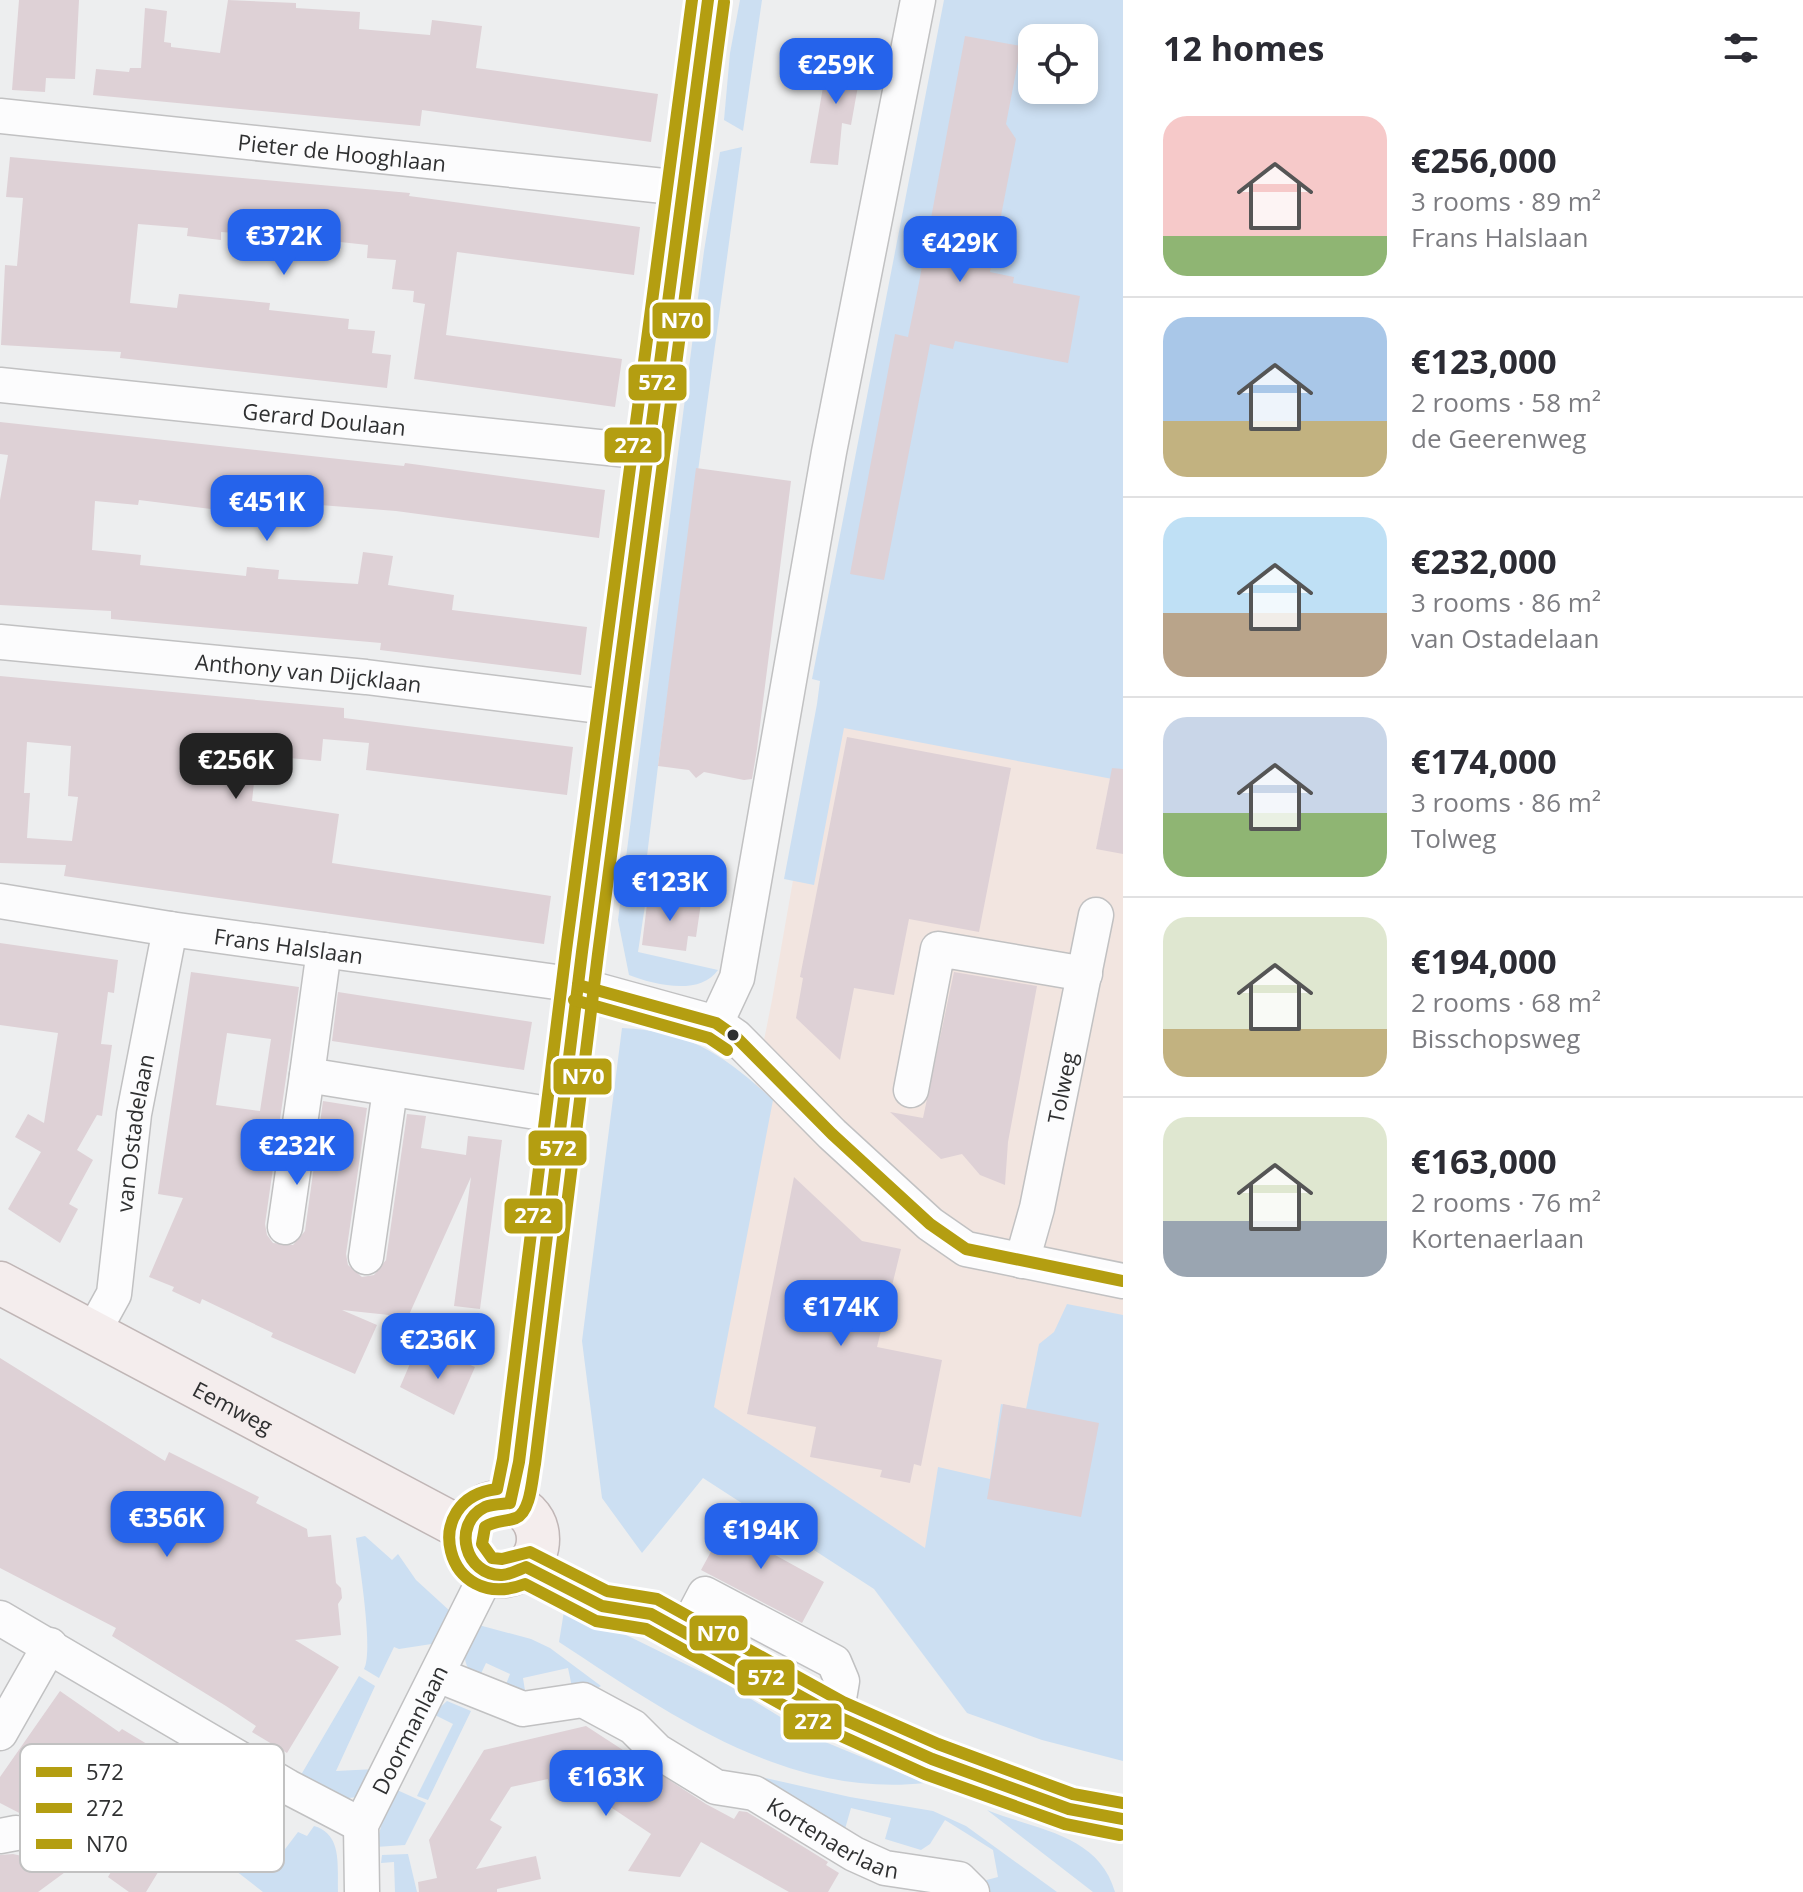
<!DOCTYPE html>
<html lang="en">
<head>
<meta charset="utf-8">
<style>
	:root { --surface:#fff; --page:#f7f7f7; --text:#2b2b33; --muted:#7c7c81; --line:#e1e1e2; --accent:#2563eb }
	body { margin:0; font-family:"Open Sans",sans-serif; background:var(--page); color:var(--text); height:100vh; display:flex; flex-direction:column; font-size:30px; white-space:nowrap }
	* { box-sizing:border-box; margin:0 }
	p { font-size:26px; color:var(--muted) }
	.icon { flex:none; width:44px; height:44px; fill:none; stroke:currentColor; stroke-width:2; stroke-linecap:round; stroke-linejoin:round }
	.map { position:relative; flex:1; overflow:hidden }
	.sheet { display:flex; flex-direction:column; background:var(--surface); width:680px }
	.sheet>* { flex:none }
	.buttons { position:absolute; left:1018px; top:24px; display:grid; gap:16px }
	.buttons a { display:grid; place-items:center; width:80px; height:80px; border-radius:16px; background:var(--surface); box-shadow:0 4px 12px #0003; font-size:40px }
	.price { position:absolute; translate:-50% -68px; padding:0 18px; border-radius:16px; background:var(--accent); color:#fff; font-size:26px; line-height:52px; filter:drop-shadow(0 2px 4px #0008) }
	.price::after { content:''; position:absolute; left:50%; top:48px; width:24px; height:18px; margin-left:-12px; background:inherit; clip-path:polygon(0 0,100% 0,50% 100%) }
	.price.selected { background:#222; color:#fff }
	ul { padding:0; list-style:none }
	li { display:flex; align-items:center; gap:24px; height:200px; padding:0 40px }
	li+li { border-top:2px solid var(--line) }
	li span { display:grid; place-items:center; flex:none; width:224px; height:160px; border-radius:24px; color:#555 }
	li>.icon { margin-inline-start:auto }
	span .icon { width:96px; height:96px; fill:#fffc; stroke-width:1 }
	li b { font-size:34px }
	h2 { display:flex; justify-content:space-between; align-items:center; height:96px; padding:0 40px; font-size:34px }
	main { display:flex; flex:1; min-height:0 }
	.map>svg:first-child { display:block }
</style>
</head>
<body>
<main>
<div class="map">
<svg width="1123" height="1892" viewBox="0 0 1123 1892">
	<rect width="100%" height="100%" fill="#edeeef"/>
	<!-- industrial -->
	<path fill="#f2e5e0" d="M825,698l298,62v974l-411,-322 23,-226 37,-186z"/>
	<!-- green -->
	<g fill="#ccdff2" fill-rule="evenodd">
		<path d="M740,0h22l-19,131 -19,-11 6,-67z"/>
		<path d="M944,0h179v781l-279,-53 -30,157 -30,-6 33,-175 3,-23 -8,-2zM1032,38h52v52h-52z"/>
		<path d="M742,147l-84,619 -11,90 5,3 -14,93 80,18c-18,26 -63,15 -89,5l-11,-55 86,-669 16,-99z"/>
		<path d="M622,1028c68,3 102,27 151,72l-59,307 211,141 13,-81 52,12 11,-75 25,5 13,-65 15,-12 13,-28 56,11v446l-81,-21 -75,-27 -93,-124 -171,-111 -61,75 -40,-55 -20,-157z"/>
		<path d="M365,1536l27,24 6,-6 18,26 35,32 -13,31 -39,6 -5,-2 -15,31 -15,-9c10,-16 -5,-107 -8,-131z"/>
		<path d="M565,1605l163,80 85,52 112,46c-138,15 -256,-69 -366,-141z"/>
		<path d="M475,1624l56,15 19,9 51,38 -7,4 -22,-3 -4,-19 -45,10 3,19 -23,-5 7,-18 -24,-11 -8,17c-21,-19 -13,-33 -3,-56z"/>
		<path d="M359,1676l16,10 -39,85 40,-2 -18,28 -19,2 -41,-19z"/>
		<path d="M447,1701l24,10 -43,89 -11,-4 36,-72 -20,-10z"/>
		<path d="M761,1777l89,20 83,14 33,15 91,66h-69l-9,-10 19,-5 -5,-27 -48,-30 -15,24 -9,6 -36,-11 6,-21 -40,-10 -6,21 -86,-48z"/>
		<path d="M397,1790l29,13 -21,42 -29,2 6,-25z"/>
		<path d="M987,1810c49,20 112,24 128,82h-22z"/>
		<path d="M314,1826c29,8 23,41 24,66h-75l-41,-32 16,-19 35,24 25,-33 9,4z"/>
		<path d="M408,1854l9,38h-22l-1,-30 -13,1 1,-8z"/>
	</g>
	<!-- building -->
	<g fill="#ded1d6" fill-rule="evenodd">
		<path d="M19,0h60l-4,79 -29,-1 -1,14 -33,-2z"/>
		<path d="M228,0l68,3v5l64,4 -1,17 71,6 2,-15 50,6 -6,42 182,26 -7,48 -229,-32 -2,16 -327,-31 3,-26 33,3 1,-4h11l4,-60 22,3 -3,31 7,1v4l49,6z"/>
		<path d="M965,36l56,10 -15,78 10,15 -26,133 24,5 -1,6 67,13 -12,67 -113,-22 -2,8 -23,-5 -46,236 -34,-6 45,-240 13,3 10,-49z"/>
		<path d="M829,52l34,6 -12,67 -9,-2 -4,42 -28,-2z"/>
		<path d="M10,157l400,36 -1,3 231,31 -6,48 -177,-23 -11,83 176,24 -7,48 -201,-28 11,-75 -12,-2 1,-11 -22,-2 4,-29 -29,-2 1,-13 -84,-9 -63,-4v8l-34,-4 1,-8 -50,-4 -8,79 47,5 2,-14 91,9 -1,7 80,9 -1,10 27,2 -3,22 19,2 -4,33 -267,-30 1,-6 -120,-7 4,-80 12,1 6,-68 -17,-1z"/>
		<path d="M0,422l348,38 56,6 1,-3 200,27 -6,48 -203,-27 -139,-11 -1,5 -44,-7 -1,11 -72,-9 -1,5 -43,-4 -3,49 49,5 -1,10 106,11 1,-9 32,3 -1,9 80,5 5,-32 30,4 -5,29 66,10 -2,15 135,17 -6,48 -201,-25 1,-7 -270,-24v-8l-111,-6v-105l8,-45 -8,-1z"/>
		<path d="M696,468l95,13 -34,268 -5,30 -8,1 -40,-8 -8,6 -7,-8 -31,-4z"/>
		<path d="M0,676l344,32v10l229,29 -6,48 -201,-25 3,-27 -46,-4 -2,22 -64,-6 -5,46 87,13 -7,49 219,33 -7,48 -480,-68 2,-11 -66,-2zM27,742l44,4 -3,50 10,1 -6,44 -45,-3 3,-45h-6z"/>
		<path d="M847,737l164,31 -32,164 -70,-13 -15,76 -40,-7 -14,72 -44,-42 7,-40 -3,-1z"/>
		<path d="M1112,768l11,1v85l-27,-5z"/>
		<path d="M648,896l53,7 -5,34 -8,-1 -2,15 -44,-6z"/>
		<path d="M0,943l118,17 -4,33 -6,-1 -7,52 11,1 -10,71 -5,-1 -20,35 16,10 -24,44 9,5 -18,34 -52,-34 33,-57 -26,-15 13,-23 16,9 14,-90 -58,-8z"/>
		<path d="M191,972l108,15 -34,237 2,11 6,8 20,2 12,-14 18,-130 44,7 -21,146 2,11 14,12 12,-2 12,-15 21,-146 19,2 -5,32 45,7 2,-19 34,4 -22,169 -26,-3 17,-129 -63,140 -66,-7 35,15 -22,49 -84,-37 2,-4 -71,-34 -2,5 -28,-13 2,-4 -25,-10 34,-79 -25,-4zM227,1033l44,6 -11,72 -44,-6z"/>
		<path d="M954,972l83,14 -29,156 -3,43 -25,-10 -18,-21 -21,5 -51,-47 33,6z"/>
		<path d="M338,992l194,30 -8,48 -192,-29z"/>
		<path d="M794,1177l68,64 39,8 -24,98 65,13 -21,106 -7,-2 -4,19 -30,-6 2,-7 -72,-13 6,-30 -69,-13z"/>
		<path d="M415,1352l32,13v-10l28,12 -21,48 -54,-28z"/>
		<path d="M0,1358l165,103 4,-9 90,45 -3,6 51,26 1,8 23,-2 5,48 5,5 1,10 -4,6 3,31 -46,5 44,27 -52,86 -35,-21 4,-6 -30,-20 -114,-70 4,-8 -116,-60z"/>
		<path d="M1003,1404l96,19 -18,94 -94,-18z"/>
		<path d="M732,1513l32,18 -7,14 67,37 -22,41 -101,-53z"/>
		<path d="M60,1691l59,41 3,-3 90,54 -66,109h-17l-21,-15 38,-64 -64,47 -47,-33 -4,-8 -31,-16v-26z"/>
		<path d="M586,1726l120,78 28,15 5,-8 8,1 81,50 -2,3 13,8 -11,19h-39l-88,-50 -21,35 -52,-6 23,-37 -72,-48 -28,7 -3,-14 -37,8 -21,33 12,7 -26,42 60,-13 5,23 -44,10v3h-78l-1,-10 19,-4 -8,-38 55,-90z"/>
		<path d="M13,1854l59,13 -34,25h-38v-37z"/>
	</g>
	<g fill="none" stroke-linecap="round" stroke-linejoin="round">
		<defs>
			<g id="minor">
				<path id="s1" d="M0,116l683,72"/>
				<path id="s2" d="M0,385l647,67"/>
				<path id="s3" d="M0,642l366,35 249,31"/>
				<path id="s4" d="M0,901l170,28 408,56 138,38 20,14 96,97 98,90 36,25 157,32"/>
				<path d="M324,950l-17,125 254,41"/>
				<path d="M716,1023l21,-45 92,-526 89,-452"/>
				<path d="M911,1090l27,-141 147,25"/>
				<path d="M285,1227l22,-152"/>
				<path d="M366,1257l24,-167"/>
				<path id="s5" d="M1022,1261l15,-53 59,-293"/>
				<path id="s6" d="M92,1334l22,-40 20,-180 36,-185"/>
				<path d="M0,1618l288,169 73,38"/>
				<path d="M685,1632l20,-38 129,68 8,19 -6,35"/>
				<path id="s7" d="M438,1675l85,34 60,-9 50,27 24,24 59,36 38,6 100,61 31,14 74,11 13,13"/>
				<path d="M0,1733l50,-88"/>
				<path d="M0,1836l16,-3"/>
				<path id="s8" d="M362,1892l-1,-67 126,-251"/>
			</g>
			<g id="major">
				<path id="s9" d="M0,1283l465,247"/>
				<circle cx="501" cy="1539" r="37"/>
				<path d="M510,1503l11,-55 61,-496 126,-952"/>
				<path d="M526,1567l76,39 49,8 185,102 96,43 137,50 54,10"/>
			</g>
		</defs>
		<!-- minor casing -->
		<use href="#minor" stroke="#c1c1c2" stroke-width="37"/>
		<!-- major casing -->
		<use href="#major" stroke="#c0b6b6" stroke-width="45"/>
		<!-- minor -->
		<use href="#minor" stroke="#fcfcfd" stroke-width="34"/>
		<!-- major -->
		<use href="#major" stroke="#f4eded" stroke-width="42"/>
		<defs>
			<g id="bus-1">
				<path d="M708,0l-126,952 -63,510 -9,41c-8,1 -18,1 -25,4 -34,17 -20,69 17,68 7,0 16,-5 24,-8l76,39 49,8 185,102 96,43 137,50 54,10"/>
				<path d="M578,985l138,38 20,14 96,97 98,90 36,25 157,32"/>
			</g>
			<g id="bus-2">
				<path d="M692,0l-126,950 -63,509 -6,30c-79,9 -53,126 28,95l71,37 50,8 182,101 97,44 140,50 55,11"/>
				<path d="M574,1000l135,38 18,12"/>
			</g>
			<path id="bus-3" d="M724,2l-126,952 -63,510c-3,14 -4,48 -19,54 -11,4 -21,2 -31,9l-3,17 10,14 10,1 28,-7 77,39 50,8 186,103 95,42 135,50 50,9"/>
		</defs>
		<!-- bus-1 casing -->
		<use href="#bus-1" stroke="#fff" stroke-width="18"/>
		<!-- bus-2 casing -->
		<use href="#bus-2" stroke="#fff" stroke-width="18"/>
		<!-- bus-3 casing -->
		<use href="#bus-3" stroke="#fff" stroke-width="18"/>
		<!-- bus-1 -->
		<use href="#bus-1" stroke="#b49e11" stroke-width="12"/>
		<!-- bus-2 -->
		<use href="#bus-2" stroke="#b49e11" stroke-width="12"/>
		<!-- bus-3 -->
		<use href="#bus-3" stroke="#b49e11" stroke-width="12"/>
	</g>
	<!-- markers -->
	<circle fill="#2f3031" stroke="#fff" stroke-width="3" cx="733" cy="1035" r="7"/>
	<g text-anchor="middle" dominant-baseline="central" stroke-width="7" stroke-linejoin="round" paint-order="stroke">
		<!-- street labels -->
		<g font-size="22" fill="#2f3031" stroke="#fff">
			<text stroke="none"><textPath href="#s1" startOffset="344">Pieter de Hooghlaan</textPath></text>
			<text stroke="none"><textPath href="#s2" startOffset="326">Gerard Doulaan</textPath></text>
			<text stroke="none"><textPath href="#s3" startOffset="310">Anthony van Dijcklaan</textPath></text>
			<text stroke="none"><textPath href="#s4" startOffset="292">Frans Halslaan</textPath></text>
			<text stroke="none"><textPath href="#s5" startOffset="178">Tolweg</textPath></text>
			<text stroke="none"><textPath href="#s6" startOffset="208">van Ostadelaan</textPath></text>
			<text stroke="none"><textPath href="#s9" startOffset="264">Eemweg</textPath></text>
			<text stroke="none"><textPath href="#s8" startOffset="174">Doormanlaan</textPath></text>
			<text stroke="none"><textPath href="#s7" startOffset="442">Kortenaerlaan</textPath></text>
		</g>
	</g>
	<!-- legend -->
	<rect x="20" y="1744" width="264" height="128" rx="12" fill="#fff" stroke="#c1c1c1" stroke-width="2"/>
	<rect x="36" y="1767" width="36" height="10" fill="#b49e11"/>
	<rect x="36" y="1803" width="36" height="10" fill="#b49e11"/>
	<rect x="36" y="1839" width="36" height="10" fill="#b49e11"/>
	<g font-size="22" fill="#2f3031">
		<text x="86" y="1780">572</text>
		<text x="86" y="1816">272</text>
		<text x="86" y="1852">N70</text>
	</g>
	<g stroke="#fff" stroke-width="3">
		<rect x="651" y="301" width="61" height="39" rx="8" fill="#b49e11"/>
		<rect x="627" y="363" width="61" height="39" rx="8" fill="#b49e11"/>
		<rect x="603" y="426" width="60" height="38" rx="8" fill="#b49e11"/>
		<rect x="552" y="1057" width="61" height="39" rx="8" fill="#b49e11"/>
		<rect x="527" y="1129" width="61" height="38" rx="8" fill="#b49e11"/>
		<rect x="503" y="1197" width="61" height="38" rx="8" fill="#b49e11"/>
		<rect x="688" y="1614" width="61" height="38" rx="8" fill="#b49e11"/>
		<rect x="736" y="1658" width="60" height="39" rx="8" fill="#b49e11"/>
		<rect x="782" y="1702" width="61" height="39" rx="8" fill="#b49e11"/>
	</g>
	<g font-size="22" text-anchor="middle" font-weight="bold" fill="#fff">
		<text x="682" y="328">N70</text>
		<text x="657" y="390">572</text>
		<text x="633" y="453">272</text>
		<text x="583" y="1084">N70</text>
		<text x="558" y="1156">572</text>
		<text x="533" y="1223">272</text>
		<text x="718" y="1641">N70</text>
		<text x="766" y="1685">572</text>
		<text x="813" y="1729">272</text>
	</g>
</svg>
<div class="buttons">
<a><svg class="icon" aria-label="locate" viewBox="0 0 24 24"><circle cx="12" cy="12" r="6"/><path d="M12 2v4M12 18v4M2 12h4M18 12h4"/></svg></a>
</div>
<b class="price" style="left:836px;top:106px">€259K</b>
<b class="price" style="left:284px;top:277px">€372K</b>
<b class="price" style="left:960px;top:284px">€429K</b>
<b class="price" style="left:267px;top:543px">€451K</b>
<b class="price selected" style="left:236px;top:801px">€256K</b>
<b class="price" style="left:670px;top:923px">€123K</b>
<b class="price" style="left:297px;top:1187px">€232K</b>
<b class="price" style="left:841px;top:1348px">€174K</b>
<b class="price" style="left:438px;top:1381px">€236K</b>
<b class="price" style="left:167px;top:1559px">€356K</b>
<b class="price" style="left:761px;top:1571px">€194K</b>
<b class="price" style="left:606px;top:1818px">€163K</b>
</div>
<section class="sheet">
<h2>12 homes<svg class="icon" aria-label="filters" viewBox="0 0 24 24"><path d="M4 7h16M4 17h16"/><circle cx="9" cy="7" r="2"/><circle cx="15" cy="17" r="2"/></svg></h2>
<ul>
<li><span style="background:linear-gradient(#f6c9c9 75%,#8fb573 0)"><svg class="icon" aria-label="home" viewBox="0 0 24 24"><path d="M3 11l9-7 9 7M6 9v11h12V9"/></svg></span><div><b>€256,000</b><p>3 rooms · 89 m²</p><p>Frans Halslaan</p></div></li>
<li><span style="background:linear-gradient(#a9c7e8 65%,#c2b280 0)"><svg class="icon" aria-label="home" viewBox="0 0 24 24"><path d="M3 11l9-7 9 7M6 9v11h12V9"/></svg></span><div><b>€123,000</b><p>2 rooms · 58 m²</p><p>de Geerenweg</p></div></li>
<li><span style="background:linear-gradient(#bfe0f5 60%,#b9a48a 0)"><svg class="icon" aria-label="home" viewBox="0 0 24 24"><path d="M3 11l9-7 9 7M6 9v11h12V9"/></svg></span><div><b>€232,000</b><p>3 rooms · 86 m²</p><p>van Ostadelaan</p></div></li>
<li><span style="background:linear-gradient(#c9d6e8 60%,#8fb573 0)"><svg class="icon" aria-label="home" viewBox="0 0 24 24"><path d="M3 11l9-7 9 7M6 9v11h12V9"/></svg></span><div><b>€174,000</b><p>3 rooms · 86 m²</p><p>Tolweg</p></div></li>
<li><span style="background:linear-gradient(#dfe7d0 70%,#c2b280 0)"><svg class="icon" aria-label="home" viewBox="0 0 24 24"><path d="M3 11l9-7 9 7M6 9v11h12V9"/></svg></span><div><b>€194,000</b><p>2 rooms · 68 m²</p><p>Bisschopsweg</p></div></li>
<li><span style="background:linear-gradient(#dfe7d0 65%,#9aa5b1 0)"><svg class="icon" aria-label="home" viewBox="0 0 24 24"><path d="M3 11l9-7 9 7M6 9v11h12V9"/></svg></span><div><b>€163,000</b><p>2 rooms · 76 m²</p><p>Kortenaerlaan</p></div></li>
</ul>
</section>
</main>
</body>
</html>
